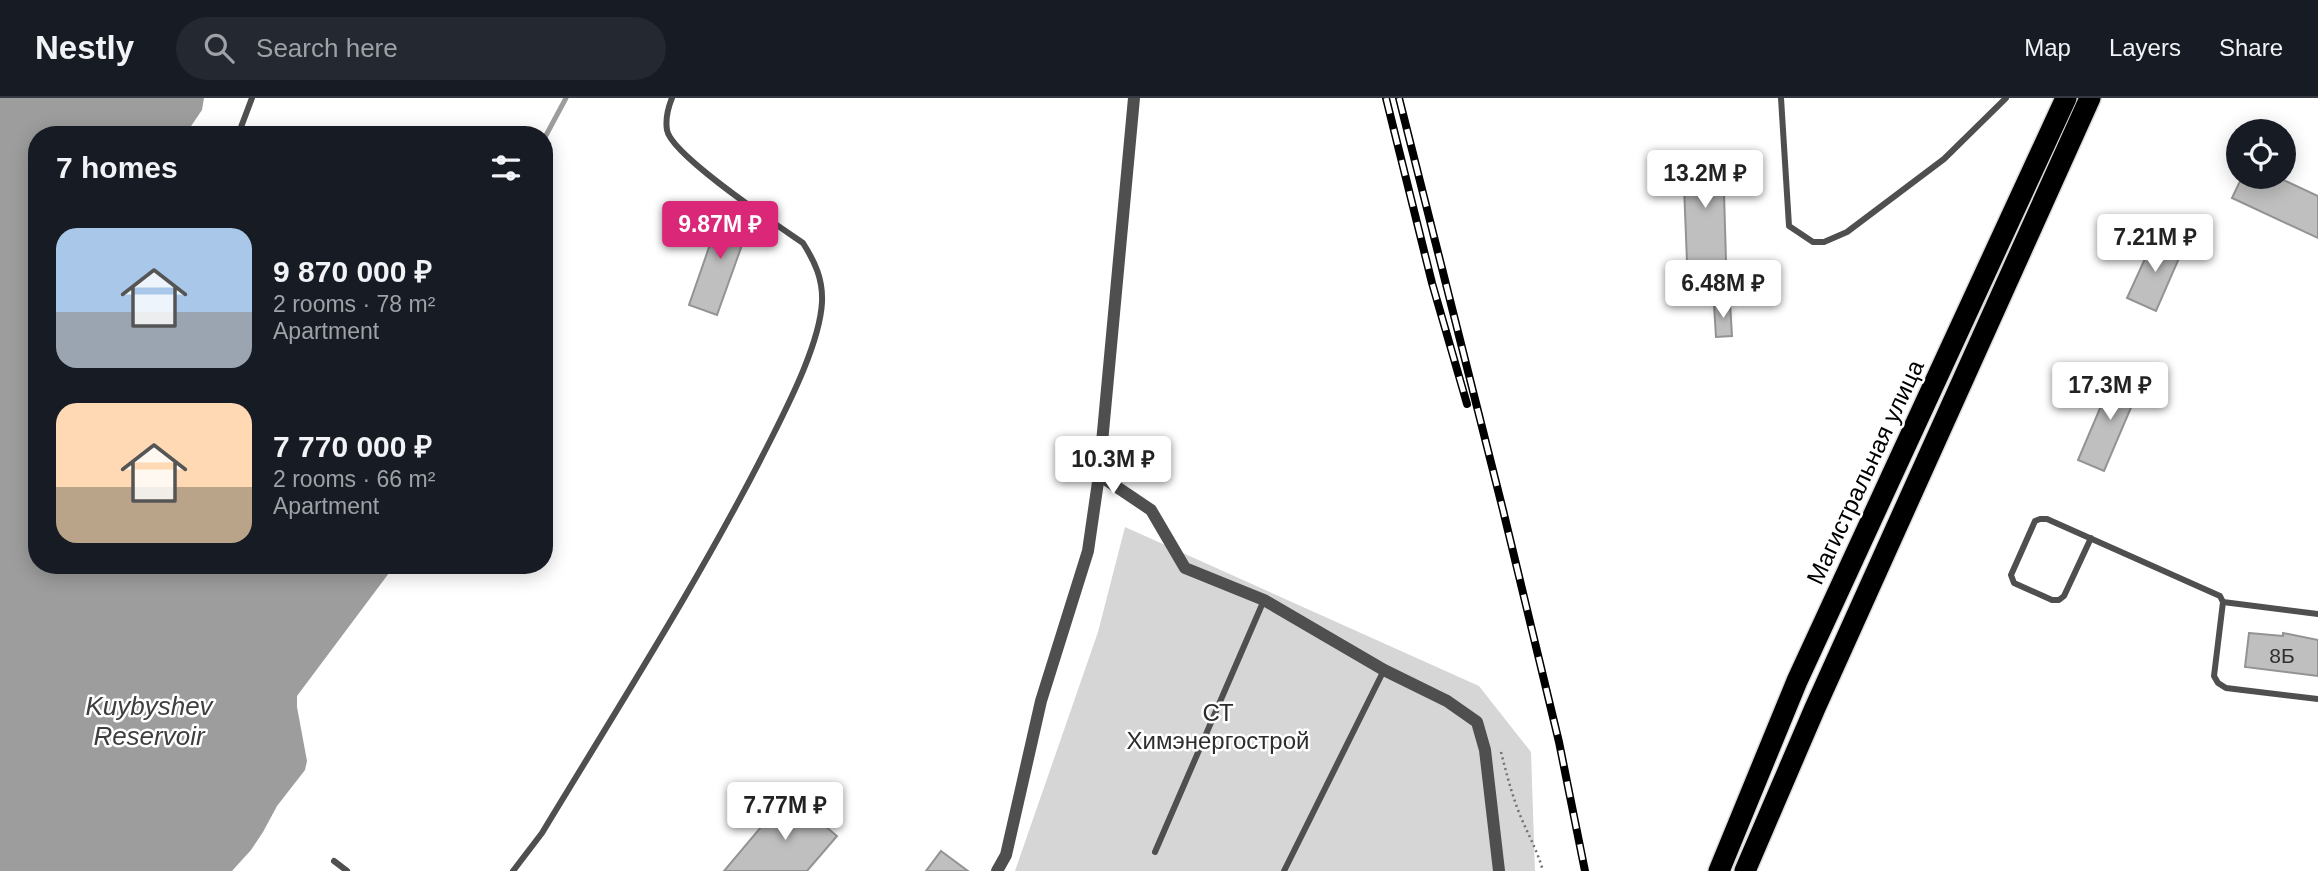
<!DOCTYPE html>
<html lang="en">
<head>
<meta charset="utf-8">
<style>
	:root { --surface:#171b24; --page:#242831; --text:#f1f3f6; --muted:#9ea1a6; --line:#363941; --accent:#db2777 }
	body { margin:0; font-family:Arial,sans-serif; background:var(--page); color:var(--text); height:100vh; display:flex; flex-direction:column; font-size:26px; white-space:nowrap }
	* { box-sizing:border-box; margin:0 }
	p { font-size:23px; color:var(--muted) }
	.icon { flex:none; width:38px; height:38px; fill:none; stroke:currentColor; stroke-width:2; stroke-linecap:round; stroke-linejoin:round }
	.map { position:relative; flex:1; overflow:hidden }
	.sheet { position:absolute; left:28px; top:28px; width:525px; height:448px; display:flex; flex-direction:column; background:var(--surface); border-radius:28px; box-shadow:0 4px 18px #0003 }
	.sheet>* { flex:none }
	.tools { position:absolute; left:2226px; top:21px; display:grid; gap:14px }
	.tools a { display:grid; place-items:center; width:70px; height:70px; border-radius:50%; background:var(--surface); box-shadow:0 4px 18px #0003; font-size:35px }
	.price { position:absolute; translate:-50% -60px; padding:0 16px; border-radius:7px; background:#fff; color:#222; font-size:23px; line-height:46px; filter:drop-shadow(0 2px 4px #0008) }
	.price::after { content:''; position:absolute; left:50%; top:42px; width:21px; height:16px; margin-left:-10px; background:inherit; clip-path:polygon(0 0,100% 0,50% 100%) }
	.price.on { background:var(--accent); color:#fff }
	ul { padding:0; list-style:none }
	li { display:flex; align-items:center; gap:21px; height:175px; padding:0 28px }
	li span { display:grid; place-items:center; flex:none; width:196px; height:140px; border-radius:21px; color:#555 }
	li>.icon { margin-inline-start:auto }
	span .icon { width:84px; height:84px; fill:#fffc; stroke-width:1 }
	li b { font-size:30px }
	h2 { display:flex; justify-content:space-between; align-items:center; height:84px; padding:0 28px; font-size:30px }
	header { display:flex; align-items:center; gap:42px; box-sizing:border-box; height:98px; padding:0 35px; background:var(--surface); border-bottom:2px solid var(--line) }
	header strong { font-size:33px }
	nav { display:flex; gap:38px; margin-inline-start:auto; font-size:24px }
	.search { width:490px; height:63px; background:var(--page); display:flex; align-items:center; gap:18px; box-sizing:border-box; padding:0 24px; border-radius:38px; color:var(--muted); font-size:26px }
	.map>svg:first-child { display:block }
</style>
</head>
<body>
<header>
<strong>Nestly</strong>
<div class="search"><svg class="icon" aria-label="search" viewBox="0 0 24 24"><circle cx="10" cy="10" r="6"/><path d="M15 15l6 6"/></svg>Search here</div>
<nav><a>Map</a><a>Layers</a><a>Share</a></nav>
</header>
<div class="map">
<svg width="2318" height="773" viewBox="0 0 2318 773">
	<rect width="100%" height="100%" fill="#fff"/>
	<!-- green -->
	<path fill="#d6d6d6" d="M1125,429l354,159 52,66 4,119h-520l83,-239z"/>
	<!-- water -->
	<path fill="#9d9d9d" d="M0,0h204l-2,12 -17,25h-148v430h358l-98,131v11l10,54 -2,9 -28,36 -14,26 -12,18 -19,21h-232z"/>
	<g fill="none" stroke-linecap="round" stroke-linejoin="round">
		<!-- stream -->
		<path stroke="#9d9d9d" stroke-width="5" d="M544,41l22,-41"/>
	</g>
	<!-- building -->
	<g fill="#bfbfbf" stroke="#939393" stroke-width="2">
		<path d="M1723,61l3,102 -39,1 -4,-102z"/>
		<path d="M2242,79h35l41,19v42l-86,-40z"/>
		<path d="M723,109l29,10 -35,98 -28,-10z"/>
		<path d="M2155,139l28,12 -27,62 -29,-13z"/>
		<path d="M1730,205l2,33 -16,1 -2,-33z"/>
		<path d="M2115,275l26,11 -37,87 -26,-11z"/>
		<path d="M2249,535l34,3v-3l35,7v36l-73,-9z"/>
		<path d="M788,697l49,41 -30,35h-83z"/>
		<path d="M941,753l27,20h-42z"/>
	</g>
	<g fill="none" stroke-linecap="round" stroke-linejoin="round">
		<defs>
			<g id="highway">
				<path d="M1719,773l78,-190 269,-583"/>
				<path d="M1745,773l70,-163 275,-610"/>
			</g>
		</defs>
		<!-- highway casing -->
		<use href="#highway" stroke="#dbdbdb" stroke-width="24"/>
		<!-- path -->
		<path stroke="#717171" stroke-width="2.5" stroke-dasharray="2 3.5" stroke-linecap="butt" d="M1501,654c5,20 10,39 17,58 8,21 19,39 25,61"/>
		<!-- lane -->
		<g stroke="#4f4f4f" stroke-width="6">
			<path d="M1781,0l8,128 24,16h11l23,-10 97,-73 62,-61"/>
			<path d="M238,37l14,-37"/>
			<path d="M2091,440l-27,58 -5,4h-7l-38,-17 -3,-8 24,-54 5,-2h7l173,77 3,6 -9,74 4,7 8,5 92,11"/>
			<path d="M2223,504l95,12"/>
			<path d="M1155,754l109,-252"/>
			<path d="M334,763l13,10"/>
			<path d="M513,773l29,-38c78,-129 160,-257 228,-392 18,-36 50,-98 52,-139 1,-23 -7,-40 -19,-59 -26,-18 -132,-88 -136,-113 -2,-12 1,-22 5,-32"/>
			<path d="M1284,773l100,-201"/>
		</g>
		<!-- street -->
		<g stroke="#4f4f4f" stroke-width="12">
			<path d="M1099,377l52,35 34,58 79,32 120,70 63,31 30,21 8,28 14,121"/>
			<path d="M997,773l9,-16 35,-154 47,-150 11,-76 35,-377"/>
		</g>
		<!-- highway -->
		<use href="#highway" stroke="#000" stroke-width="21"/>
		<defs>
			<g id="rail">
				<path d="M1386,0l46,185 35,121"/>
				<path d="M1399,0l104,412 56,232 26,129"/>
			</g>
		</defs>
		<!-- rail casing -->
		<use href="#rail" stroke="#000" stroke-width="8"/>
		<!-- rail -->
		<use href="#rail" stroke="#fff" stroke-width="5" stroke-dasharray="16" stroke-linecap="butt"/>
	</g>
	<g text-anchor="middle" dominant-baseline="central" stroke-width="5" stroke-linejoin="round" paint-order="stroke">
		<!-- number labels -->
		<g font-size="21" fill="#303030">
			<text x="2282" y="557">8Б</text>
		</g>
		<!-- street labels -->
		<g font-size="24" fill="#000" stroke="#fff">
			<text transform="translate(1865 374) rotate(-65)">Магистральная улица</text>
		</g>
		<!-- park labels -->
		<g font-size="24" fill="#2d2d2d" stroke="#fff">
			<text x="1218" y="614">СТ<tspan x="1218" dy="28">Химэнергострой</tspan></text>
		</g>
		<!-- water labels -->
		<g font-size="26" font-style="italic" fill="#3e3e3e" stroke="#fff">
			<text x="149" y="608">Kuybyshev<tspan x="149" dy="30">Reservoir</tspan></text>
		</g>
	</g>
</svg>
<div class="tools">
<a><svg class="icon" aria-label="locate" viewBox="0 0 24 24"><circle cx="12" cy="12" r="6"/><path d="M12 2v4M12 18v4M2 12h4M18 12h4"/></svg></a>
</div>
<b class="price" style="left:1705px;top:112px">13.2M ₽</b>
<b class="price on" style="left:720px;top:163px">9.87M ₽</b>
<b class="price" style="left:2155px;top:176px">7.21M ₽</b>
<b class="price" style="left:1723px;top:222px">6.48M ₽</b>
<b class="price" style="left:2110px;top:324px">17.3M ₽</b>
<b class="price" style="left:1113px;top:398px">10.3M ₽</b>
<b class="price" style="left:785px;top:744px">7.77M ₽</b>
<section class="sheet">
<h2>7 homes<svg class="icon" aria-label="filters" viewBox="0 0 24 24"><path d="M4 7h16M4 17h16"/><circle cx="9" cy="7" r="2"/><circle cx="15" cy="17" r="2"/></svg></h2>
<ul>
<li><span style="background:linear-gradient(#a9c7e8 60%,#9aa5b1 0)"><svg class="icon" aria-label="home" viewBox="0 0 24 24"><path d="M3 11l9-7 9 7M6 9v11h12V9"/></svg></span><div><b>9 870 000 ₽</b><p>2 rooms · 78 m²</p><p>Apartment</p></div></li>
<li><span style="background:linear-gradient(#ffd9b3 60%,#b9a48a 0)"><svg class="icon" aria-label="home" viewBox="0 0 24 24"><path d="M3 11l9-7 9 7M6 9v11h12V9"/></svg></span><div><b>7 770 000 ₽</b><p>2 rooms · 66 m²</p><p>Apartment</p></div></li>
</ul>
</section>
</div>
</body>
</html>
